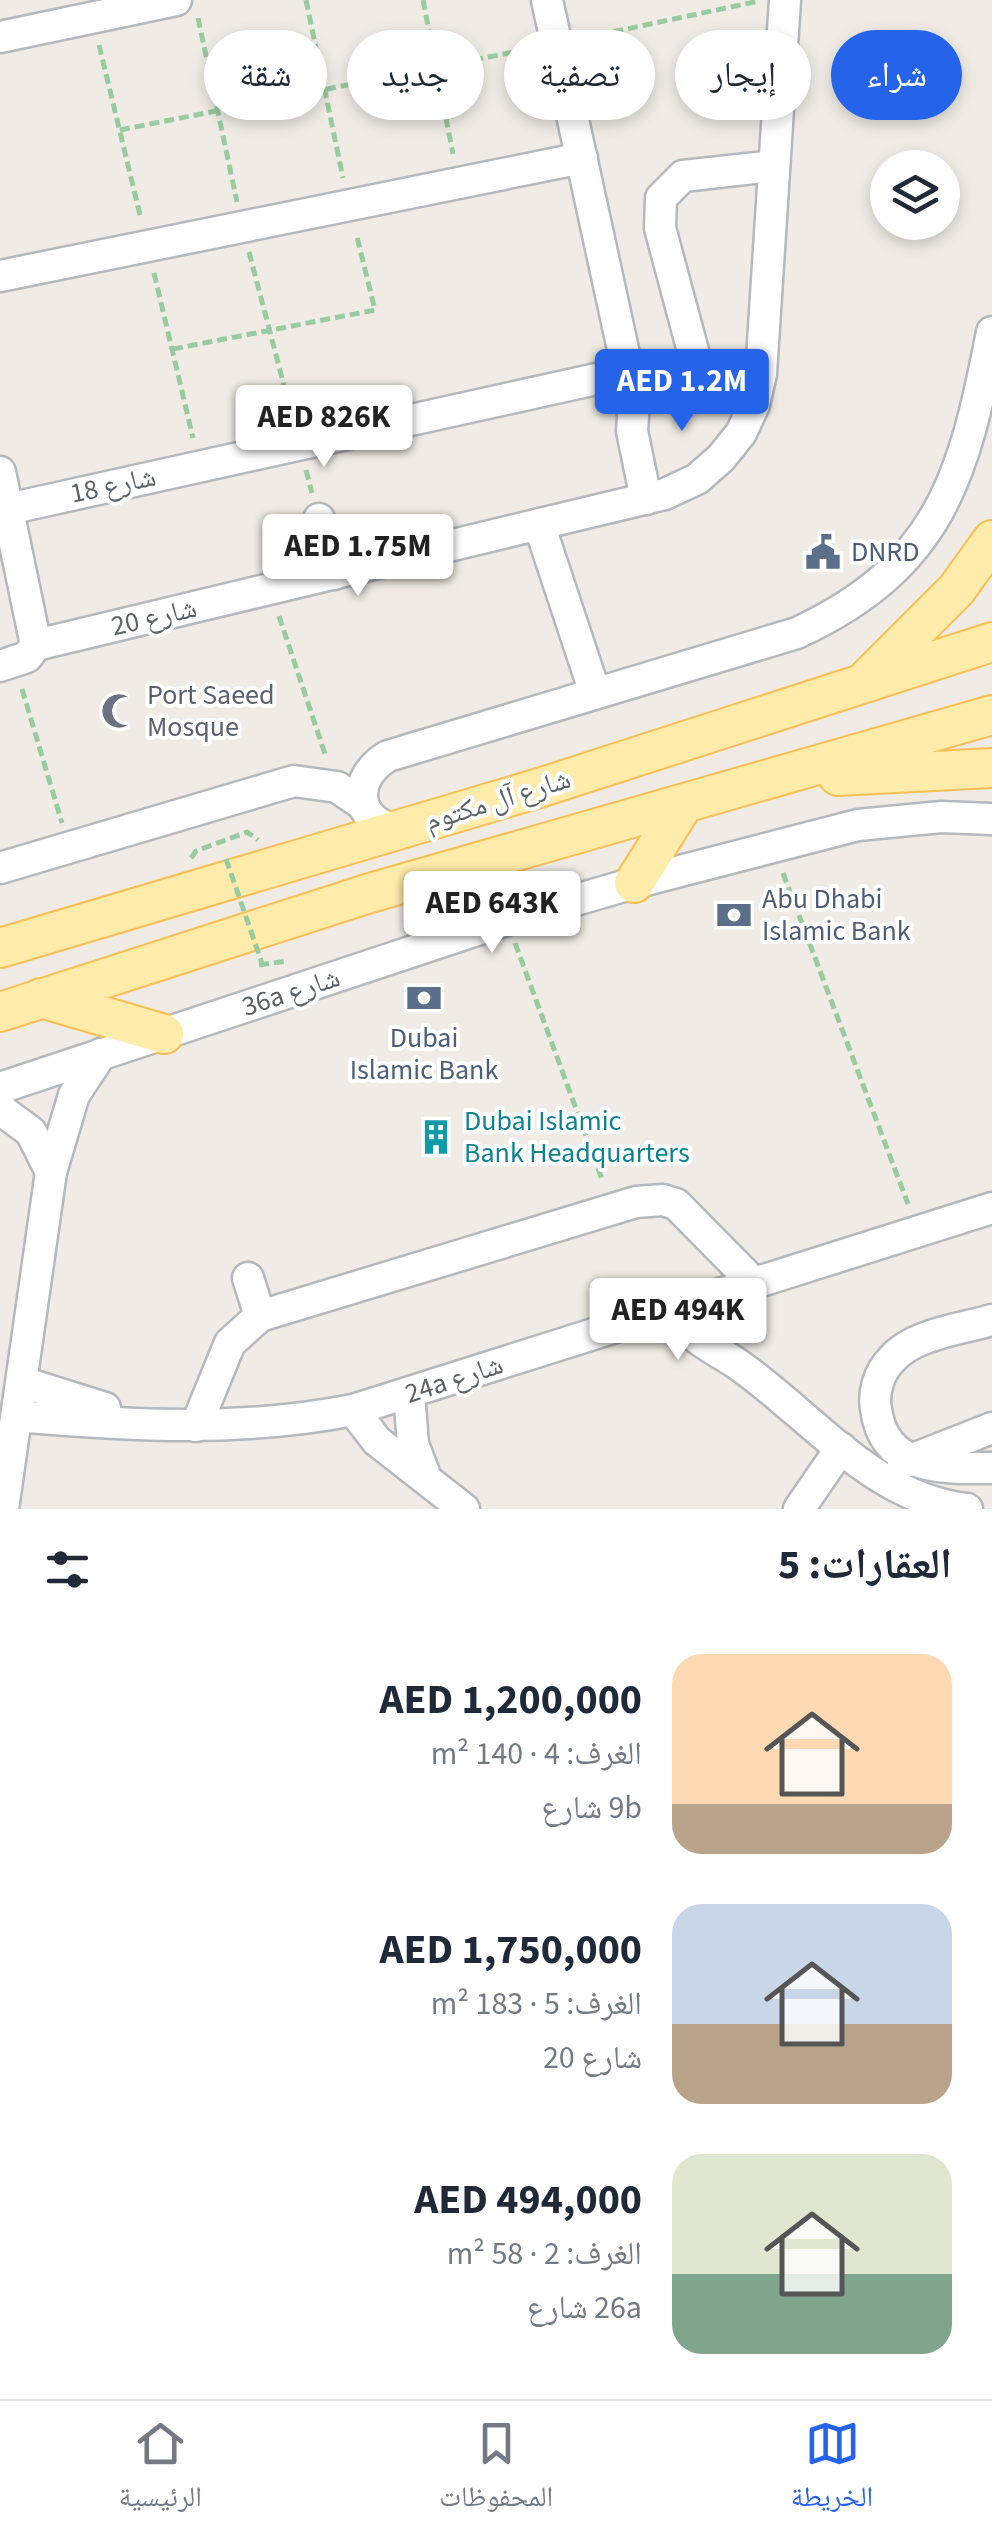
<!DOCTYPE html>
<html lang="ar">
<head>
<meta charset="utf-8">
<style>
	:root { --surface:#fff; --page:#f6f6f7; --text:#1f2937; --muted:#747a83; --line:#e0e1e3; --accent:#2563eb }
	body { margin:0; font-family:"Source Sans 3","Noto Naskh Arabic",sans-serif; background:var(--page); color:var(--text); direction:rtl; height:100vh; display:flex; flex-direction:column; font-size:38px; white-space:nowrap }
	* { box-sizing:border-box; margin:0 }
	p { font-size:32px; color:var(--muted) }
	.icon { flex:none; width:55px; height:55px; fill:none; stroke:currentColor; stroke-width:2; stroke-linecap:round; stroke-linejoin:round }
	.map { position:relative; height:1509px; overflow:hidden; direction:ltr }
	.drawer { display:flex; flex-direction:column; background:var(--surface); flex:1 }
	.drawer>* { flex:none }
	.hud { position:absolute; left:30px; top:30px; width:932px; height:90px; direction:rtl; display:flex; gap:20px }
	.controls { position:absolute; left:870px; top:150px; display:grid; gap:20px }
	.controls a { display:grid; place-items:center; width:90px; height:90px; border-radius:50%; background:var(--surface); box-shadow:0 5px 15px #0003; font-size:50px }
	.price { position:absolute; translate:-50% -85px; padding:0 22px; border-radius:10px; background:#fff; color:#222; font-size:32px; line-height:65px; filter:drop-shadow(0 2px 5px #0008) }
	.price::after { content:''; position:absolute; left:50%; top:60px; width:30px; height:22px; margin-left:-15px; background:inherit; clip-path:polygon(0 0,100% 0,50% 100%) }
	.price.current { background:var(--accent); color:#fff }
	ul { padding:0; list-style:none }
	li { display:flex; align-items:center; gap:30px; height:250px; padding:0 40px }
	li span { display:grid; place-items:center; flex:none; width:280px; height:200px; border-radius:30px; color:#555 }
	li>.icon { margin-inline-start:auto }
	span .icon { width:120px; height:120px; fill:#fffc; stroke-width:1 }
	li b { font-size:42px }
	h2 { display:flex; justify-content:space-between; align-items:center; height:120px; padding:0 40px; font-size:42px }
	.pill { padding:0 35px; border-radius:45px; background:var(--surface); box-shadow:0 5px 15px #0003; font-size:35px; line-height:90px }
	.pill.current { background:var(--accent); color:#fff }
	.tabs { display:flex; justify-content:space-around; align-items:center; height:140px; border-top:2px solid var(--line); background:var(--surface); font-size:28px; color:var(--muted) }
	.tabs a { display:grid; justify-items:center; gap:5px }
	.tabs .current { color:var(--accent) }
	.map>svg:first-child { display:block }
</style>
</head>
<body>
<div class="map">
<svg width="992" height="1509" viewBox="0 0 992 1509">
	<rect width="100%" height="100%" fill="#f0ece5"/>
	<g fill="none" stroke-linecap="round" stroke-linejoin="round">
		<defs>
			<g id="minor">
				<path d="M547,0l87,400 -2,31 14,68"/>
				<path d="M0,37l176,-37"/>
				<path d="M0,276l582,-118"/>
				<path d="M704,392l-44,-164 1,-30 22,-22 90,-10"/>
				<path d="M0,472l36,173"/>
				<path d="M8,509l620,-137"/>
				<path d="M319,519l15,55"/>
				<path d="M539,524l56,169"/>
				<path d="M0,666l27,-9 9,-12 629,-151 32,-15 24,-21 20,-25 13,-28 7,-31 24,-374"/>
				<path d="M397,830c-44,-9 -46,-52 -9,-74l409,-123c144,-67 167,-157 195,-301"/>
				<path d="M0,868l294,-87 43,6 25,17"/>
				<path d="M0,1088l507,-168 127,-37 224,-58 83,-8 51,2"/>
				<path d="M0,1109l31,23 20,40"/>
				<path d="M248,1278l12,38"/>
				<path d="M673,1309c15,29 37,37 63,54 73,50 137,136 231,146"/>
				<path d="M992,1320c-31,9 -78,14 -100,39 -13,13 -19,33 -16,50 8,62 67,59 116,59"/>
				<path d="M22,1382l83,26"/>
				<path d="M409,1394l4,50 13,34"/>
				<path d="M353,1410l24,31 87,68"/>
				<path d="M17,1416c114,10 224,16 336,-6l639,-202"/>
				<path d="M196,1426l34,-83 30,-27 376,-114 27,-2 13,4 79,80"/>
				<path d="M903,1463l89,-35"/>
				<path d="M3,1509l48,-337 23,-77 27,-41"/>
				<path d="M799,1509l42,-61"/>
			</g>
			<g id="major">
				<path d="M867,679l90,-90 35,-49"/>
				<path d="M838,776l154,-8"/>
				<path d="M634,883l49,-78"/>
				<path d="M0,948l539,-160 453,-146"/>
				<path d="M41,998l123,36"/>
				<path d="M0,1012l370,-119 622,-178"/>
			</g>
		</defs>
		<!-- minor casing -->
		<use href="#minor" stroke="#b5b8bc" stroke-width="35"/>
		<!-- major casing -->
		<use href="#major" stroke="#fbbf53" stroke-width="42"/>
		<!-- path -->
		<g stroke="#98cba2" stroke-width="5" stroke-dasharray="10 5" stroke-linecap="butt">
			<path d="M306,0l37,178"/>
			<path d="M423,0l30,154"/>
			<path d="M198,18l39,184"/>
			<path d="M584,38l175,-37"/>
			<path d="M99,45l42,174"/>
			<path d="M120,130l409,-81"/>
			<path d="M249,252l44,168"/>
			<path d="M154,273l39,165"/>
			<path d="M173,349l202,-39 -19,-77"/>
			<path d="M306,470l6,23"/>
			<path d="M279,616l47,141"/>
			<path d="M22,689l40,134"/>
			<path d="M191,858l5,-7 51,-19 11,8"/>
			<path d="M783,873l125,331"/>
			<path d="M515,943l88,239"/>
			<path d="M259,965l28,-4"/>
		</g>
		<!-- minor -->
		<use href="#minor" stroke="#fff" stroke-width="30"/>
		<!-- major -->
		<use href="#major" stroke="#ffebaa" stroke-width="38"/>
		<!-- path-bridge -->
		<path stroke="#98cba2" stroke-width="5" stroke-dasharray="10 5" stroke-linecap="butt" d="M226,859l37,107"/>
	</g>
	<!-- icons -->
	<defs>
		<symbol id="civic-bare" viewBox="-9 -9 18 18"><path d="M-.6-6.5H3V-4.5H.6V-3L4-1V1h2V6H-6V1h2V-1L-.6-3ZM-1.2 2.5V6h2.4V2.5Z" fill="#5c6f8a" stroke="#fff" stroke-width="2.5" paint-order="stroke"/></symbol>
		<symbol id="mosque-bare" viewBox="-9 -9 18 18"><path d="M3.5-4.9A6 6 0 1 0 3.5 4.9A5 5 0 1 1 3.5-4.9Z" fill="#6b7280" stroke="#fff" stroke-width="2.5" paint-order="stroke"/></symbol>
		<symbol id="bank-bare" viewBox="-9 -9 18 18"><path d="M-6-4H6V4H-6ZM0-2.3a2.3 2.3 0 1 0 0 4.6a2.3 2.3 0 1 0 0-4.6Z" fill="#5c6f8a" stroke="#fff" stroke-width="2.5" paint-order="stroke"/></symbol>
		<symbol id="building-bare" viewBox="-9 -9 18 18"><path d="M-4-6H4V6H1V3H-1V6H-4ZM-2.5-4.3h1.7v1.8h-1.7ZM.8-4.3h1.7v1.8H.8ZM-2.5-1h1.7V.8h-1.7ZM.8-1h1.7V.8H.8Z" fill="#0f9aa8" stroke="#fff" stroke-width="2.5" paint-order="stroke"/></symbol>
	</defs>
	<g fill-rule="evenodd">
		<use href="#civic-bare" x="798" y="527" width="50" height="50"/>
		<use href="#mosque-bare" x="94" y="686" width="50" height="50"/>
		<use href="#bank-bare" x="709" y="890" width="50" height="50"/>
		<use href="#bank-bare" x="399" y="973" width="50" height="50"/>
		<use href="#building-bare" x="411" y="1112" width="50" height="50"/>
	</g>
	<g text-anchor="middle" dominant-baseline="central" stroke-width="8" stroke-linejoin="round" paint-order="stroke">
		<!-- street labels -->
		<g font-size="28" fill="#5c6166" stroke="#fff">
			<text transform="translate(113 485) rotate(-12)">شارع 18</text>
			<text transform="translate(154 617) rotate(-13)">شارع 20</text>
			<text transform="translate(498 800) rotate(-17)">شارع آل مكتوم</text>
			<text transform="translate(291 992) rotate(-18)">36a شارع</text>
			<text transform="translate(454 1379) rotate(-18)">24a شارع</text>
		</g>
		<!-- service labels -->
		<g font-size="28" fill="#4e5e75" stroke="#fff" text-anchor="start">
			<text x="851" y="552">DNRD</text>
			<text x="762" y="899">Abu Dhabi<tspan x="762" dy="32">Islamic Bank</tspan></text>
			<text x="424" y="1038" text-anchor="middle">Dubai<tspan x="424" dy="32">Islamic Bank</tspan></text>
		</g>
		<!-- worship labels -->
		<g font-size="28" fill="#5b616d" stroke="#fff" text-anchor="start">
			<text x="147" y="695">Port Saeed<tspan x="147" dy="32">Mosque</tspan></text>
		</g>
		<!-- culture labels -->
		<g font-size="28" fill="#0d838f" stroke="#fff" text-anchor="start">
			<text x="464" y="1121">Dubai Islamic<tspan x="464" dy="32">Bank Headquarters</tspan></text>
		</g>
	</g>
</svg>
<div class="controls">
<a><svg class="icon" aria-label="layers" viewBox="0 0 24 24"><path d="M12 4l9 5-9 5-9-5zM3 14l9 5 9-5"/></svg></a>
</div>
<b class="price current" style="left:682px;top:434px">AED 1.2M</b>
<b class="price" style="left:324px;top:470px">AED 826K</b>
<b class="price" style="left:358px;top:599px">AED 1.75M</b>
<b class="price" style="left:492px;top:956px">AED 643K</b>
<b class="price" style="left:678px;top:1363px">AED 494K</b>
<div class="hud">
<a class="pill current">شراء</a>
<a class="pill">إيجار</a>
<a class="pill">تصفية</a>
<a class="pill">جديد</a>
<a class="pill">شقة</a>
</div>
</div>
<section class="drawer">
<h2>العقارات: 5<svg class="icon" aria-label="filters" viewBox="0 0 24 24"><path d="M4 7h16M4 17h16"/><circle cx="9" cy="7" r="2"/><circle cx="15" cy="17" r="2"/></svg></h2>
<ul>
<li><span style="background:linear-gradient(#ffd9b3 75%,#b9a48a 0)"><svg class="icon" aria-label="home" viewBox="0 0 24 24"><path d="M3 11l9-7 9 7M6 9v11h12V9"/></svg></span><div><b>AED 1,200,000</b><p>الغرف: 4 · 140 m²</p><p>9b شارع</p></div></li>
<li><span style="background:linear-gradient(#c9d6e8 60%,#b9a48a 0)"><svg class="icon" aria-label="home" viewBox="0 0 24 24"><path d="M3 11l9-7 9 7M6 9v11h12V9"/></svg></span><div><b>AED 1,750,000</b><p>الغرف: 5 · 183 m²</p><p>شارع 20</p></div></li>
<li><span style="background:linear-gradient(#dfe7d0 60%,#7fa58c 0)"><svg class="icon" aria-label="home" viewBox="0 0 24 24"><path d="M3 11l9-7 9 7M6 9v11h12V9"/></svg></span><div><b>AED 494,000</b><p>الغرف: 2 · 58 m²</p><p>26a شارع</p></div></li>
</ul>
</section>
<nav class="tabs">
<a class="current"><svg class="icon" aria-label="map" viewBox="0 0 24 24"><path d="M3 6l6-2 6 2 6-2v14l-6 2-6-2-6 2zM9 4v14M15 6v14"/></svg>الخريطة</a>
<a><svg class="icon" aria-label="saved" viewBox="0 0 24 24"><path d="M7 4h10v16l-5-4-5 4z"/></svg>المحفوظات</a>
<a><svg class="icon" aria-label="home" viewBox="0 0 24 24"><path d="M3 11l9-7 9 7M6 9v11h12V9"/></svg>الرئيسية</a>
</nav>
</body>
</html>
